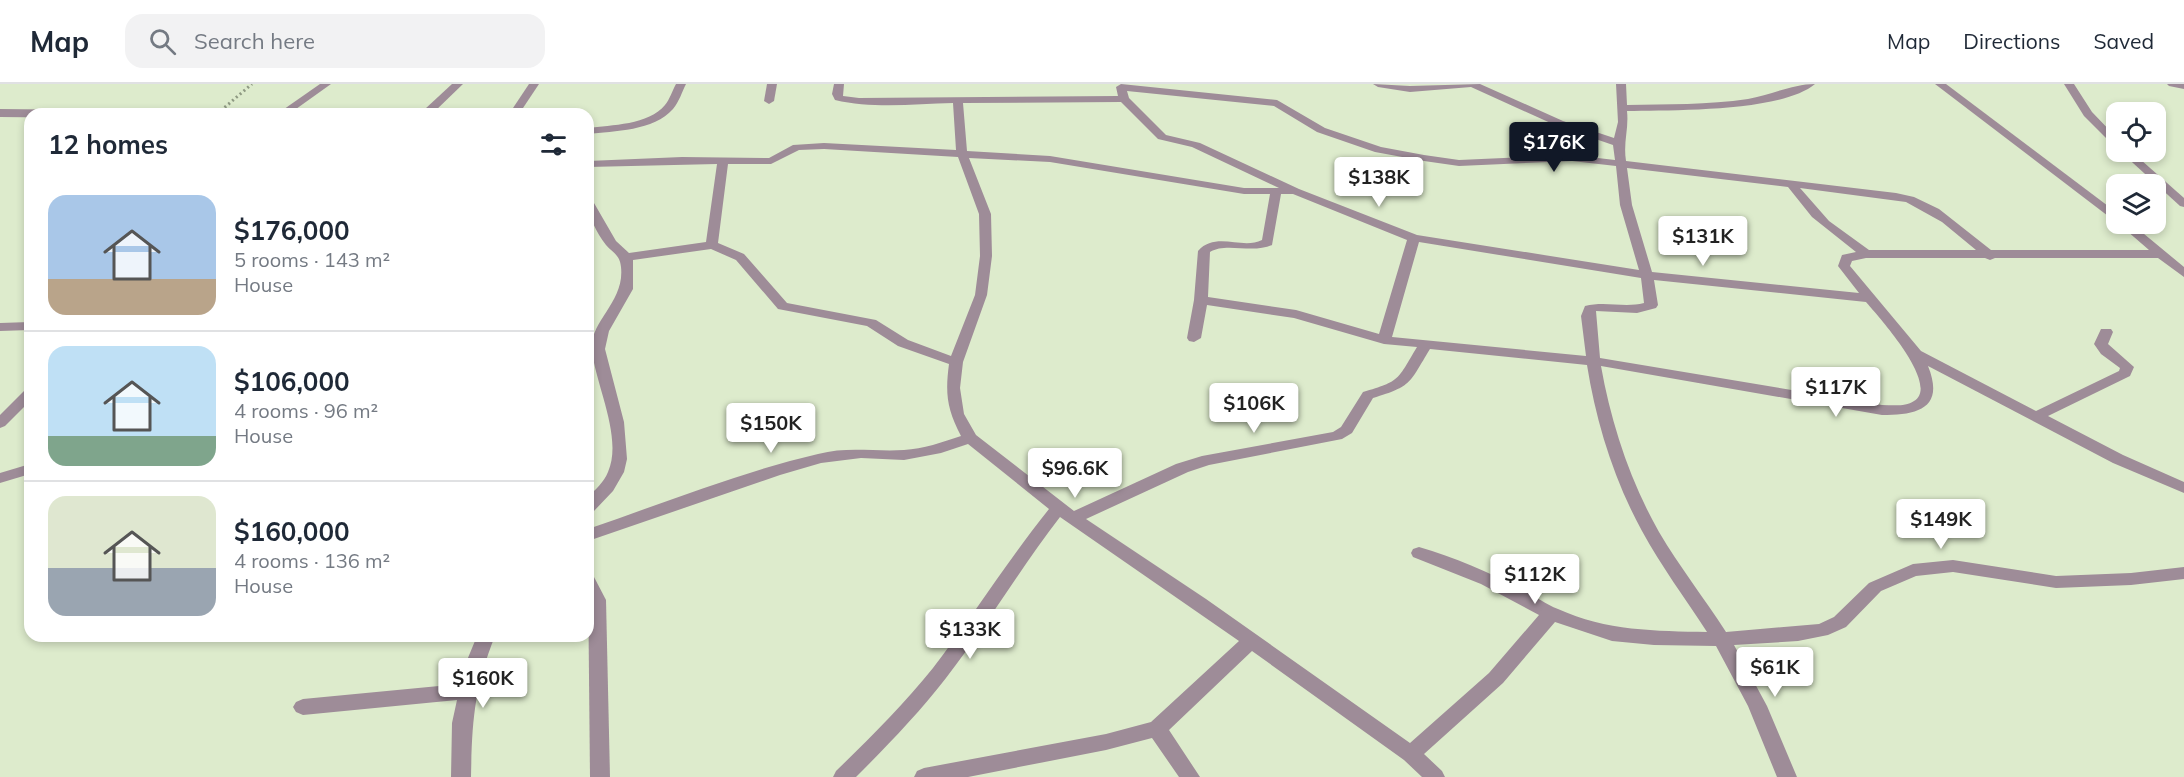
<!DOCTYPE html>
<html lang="en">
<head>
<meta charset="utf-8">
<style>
	:root { --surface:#fff; --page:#f2f2f3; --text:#1f2937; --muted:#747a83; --line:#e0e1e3; --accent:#111827 }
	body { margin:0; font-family:Mulish,sans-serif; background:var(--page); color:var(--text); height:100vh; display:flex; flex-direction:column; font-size:22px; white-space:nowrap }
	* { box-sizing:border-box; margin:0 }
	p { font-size:20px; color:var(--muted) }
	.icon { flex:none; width:33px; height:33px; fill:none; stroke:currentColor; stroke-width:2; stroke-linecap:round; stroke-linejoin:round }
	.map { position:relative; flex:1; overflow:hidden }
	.drawer { position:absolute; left:24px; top:24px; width:570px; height:534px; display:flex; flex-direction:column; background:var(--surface); border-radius:18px; box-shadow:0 3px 9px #0003 }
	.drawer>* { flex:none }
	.buttons { position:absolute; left:2106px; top:18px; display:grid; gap:12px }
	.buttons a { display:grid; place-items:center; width:60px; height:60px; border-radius:12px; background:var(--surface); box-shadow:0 3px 9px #0003; font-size:30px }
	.price { position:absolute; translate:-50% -51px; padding:0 14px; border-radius:6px; background:#fff; color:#222; font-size:20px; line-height:39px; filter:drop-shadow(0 2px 3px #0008) }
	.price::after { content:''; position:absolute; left:50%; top:36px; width:18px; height:14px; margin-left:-9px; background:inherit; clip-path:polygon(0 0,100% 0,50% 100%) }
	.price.selected { background:var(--accent); color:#fff }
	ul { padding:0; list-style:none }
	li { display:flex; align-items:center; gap:18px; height:150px; padding:0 24px }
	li+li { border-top:2px solid var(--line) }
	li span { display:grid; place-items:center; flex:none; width:168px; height:120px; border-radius:18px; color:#555 }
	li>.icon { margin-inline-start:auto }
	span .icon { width:72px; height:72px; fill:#fffc; stroke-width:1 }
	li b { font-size:26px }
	h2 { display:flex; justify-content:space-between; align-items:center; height:72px; padding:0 24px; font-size:26px }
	header { display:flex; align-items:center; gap:36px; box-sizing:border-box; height:84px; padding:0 30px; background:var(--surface); border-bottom:2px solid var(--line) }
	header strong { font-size:28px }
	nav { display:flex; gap:33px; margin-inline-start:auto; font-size:21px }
	.search { width:420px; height:54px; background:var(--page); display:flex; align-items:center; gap:15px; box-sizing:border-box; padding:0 21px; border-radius:18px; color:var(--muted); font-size:22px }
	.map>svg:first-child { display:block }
</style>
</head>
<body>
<header>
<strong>Map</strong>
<div class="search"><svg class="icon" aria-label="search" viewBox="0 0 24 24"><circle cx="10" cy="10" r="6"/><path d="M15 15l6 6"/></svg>Search here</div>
<nav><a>Map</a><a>Directions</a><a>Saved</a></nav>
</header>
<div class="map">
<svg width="2184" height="693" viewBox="0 0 2184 693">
	<rect width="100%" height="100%" fill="#ddebcc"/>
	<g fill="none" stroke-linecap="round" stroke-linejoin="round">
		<!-- path -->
		<path stroke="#8e9982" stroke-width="3" stroke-dasharray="2 3" stroke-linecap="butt" d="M217,30l35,-30"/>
		<!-- lane -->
		<path stroke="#9e8c98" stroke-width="8" d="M0,29l97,1"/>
		<!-- street -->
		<g fill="#9e8c98" fill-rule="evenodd">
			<path d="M320,0h11l-42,30h-12z"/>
			<path d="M452,0h11l-30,29h-8v-4z"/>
			<path d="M529,0h10l-20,30h-10z"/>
			<path d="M676,0h10c-4,8 -7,18 -13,25 -19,22 -59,22 -85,25v-6c23,-3 61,-3 77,-23 5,-6 7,-14 11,-21z"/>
			<path d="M767,0h10l-3,17 -5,3 -5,-3z"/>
			<path d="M834,0h10l-1,12 16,2 259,-2 -2,-9 5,-3 156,16 48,28 56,19 43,8 35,5 113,-5 43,5 -2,-15 -58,-20 -84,-38 -61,5 -32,-5 -5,-3 37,2 70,-2 83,37 51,17 4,-16 -2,-38h10l1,21c40,-1 81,0 121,-6 22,-4 45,-15 67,-15 -33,28 -143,26 -188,27 2,18 -4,31 -1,50l270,32 18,4 25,12 52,41h158l-30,-26h13l52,43v10l-26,-19h-163l-5,2 -5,-2h-119l-14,3 -2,5 71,85 115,60 83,-40 1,-3 -19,-14 -7,-10 7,-15h10l2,3 -5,12 26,23 -4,9 -82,40 75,39 61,27v11l-71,-30 -185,-97c17,42 -10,49 -46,49l-281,-49c10,57 29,115 58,166 20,34 45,66 67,100l93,-8 15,-7 35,-34 44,-19 40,-4 103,16 75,-3 53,-6v12l-53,6 -75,3 -103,-16 -37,4 -35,15 -35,36 -18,8 -30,6 -64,4 33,61 30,71h-20l-29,-71 -32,-60 -62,-1 -42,-4 -57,-19 -52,61 -79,71 18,17 3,6h-23l-18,-17 -152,-109 -83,79 31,47h-21l-27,-39 -46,12 -138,27h-54l3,-6 7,-3 182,-34 45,-12 88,-81 -179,-124c-40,52 -74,109 -114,161 -28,36 -58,67 -90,99h-23l3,-6c34,-33 67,-66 97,-103 40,-52 75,-108 116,-159l-81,-65 -27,9 -37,7 -43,-2 -40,5 -41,12 -192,66v-12c76,-26 152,-57 230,-75 30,-8 56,-2 86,-4 19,-1 39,-8 57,-14 -14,-27 -16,-42 -12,-72l-51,-18 -31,-20 -89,-17 -42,-49 -25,-11 -78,11v29l-24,42 -4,18 19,73 3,37 -3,13 -11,19 -19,20 -6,1v-15c7,-7 16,-15 20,-25 15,-34 -12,-86 -16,-121 -4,-29 33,-48 29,-84 -1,-12 -8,-14 -15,-22 -10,-13 -18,-29 -18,-45l6,3 22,38 13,12 77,-11 11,-78 -129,3v-6l94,-4 87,1 24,-13 31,-2 132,7 -3,-47c-38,1 -80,6 -118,-3l-3,-6zM1127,7l147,15 43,26 58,20 49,9 35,5 113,-5 44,5 4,39 19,65 -222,-35 -118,-46 -99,-46 -34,-8 -37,-37zM1121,18l37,37 34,8 87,41h-35l-194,-32 -83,-5 -4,-48zM824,65l134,8 21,57 1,42 -5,39 -24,61 -43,-16 -32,-20 -89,-17 -43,-49 -26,-11 10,-79h43l28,-14zM969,74l81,4 194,32h26l-8,46c-20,10 -46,-9 -64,11l-4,49 -7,38 2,3 5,1 7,-4 6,-33 87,13 90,26 33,3c-20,33 -16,34 -54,45l-22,35 -8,5 -131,24 -26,8 -102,47 -98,-76 -12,-21 -4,-26 3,-26 24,-67 5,-39 -1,-42zM1627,84l161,19 24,30 44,35 -14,3 -4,11 21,27 -207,-21 -20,-67zM1800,104l106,14 36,20 34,28h-107l-40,-29zM1281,110h12l114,46 -28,94 -83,-24 -88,-13 2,-45c16,-10 42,2 62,-7zM1419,158l222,36 3,25c-19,5 -39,-2 -59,3l-4,10 5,40 -194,-19zM1654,196l212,22c12,14 75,83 48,99 -9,6 -21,4 -32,4l-282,-47 -4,-47 41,2 19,-5 2,-3zM1430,265l157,16c9,57 27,115 55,166 19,35 43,67 65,101 -51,-1 -101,-1 -149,-23 -13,-5 -24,-14 -37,-20 -32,-17 -67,-32 -102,-42l-6,2 -2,4 2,4 68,27 58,31 -50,58 -79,70 -204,-144 -120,-80 102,-47 21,-7 133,-26 10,-6 21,-35c40,-12 36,-15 57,-49z"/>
			<path d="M1935,0h11l170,128v8l-4,-1z"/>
			<path d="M2064,0h10l18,28 24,25v8l-4,-1 -28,-28z"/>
			<path d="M2167,0h17v5l-15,-3z"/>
			<path d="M2121,68h11l52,46v9l-4,-1z"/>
			<path d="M30,238v8l-30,1v-8z"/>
			<path d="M30,305v12l-25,25 -5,2v-13l25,-25z"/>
			<path d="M30,380v10l-30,9v-10z"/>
			<path d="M588,491l6,2 12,23 4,177h-20z"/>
			<path d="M477,552h18c-21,52 -23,86 -24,141h-20l1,-54 5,-23 -154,15 -7,-3 -3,-5 3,-5 7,-3 157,-15 3,-14z"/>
		</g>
	</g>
</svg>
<div class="buttons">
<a><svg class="icon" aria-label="locate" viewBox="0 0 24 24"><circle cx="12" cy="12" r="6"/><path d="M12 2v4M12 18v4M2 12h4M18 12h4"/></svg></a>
<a><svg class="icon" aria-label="layers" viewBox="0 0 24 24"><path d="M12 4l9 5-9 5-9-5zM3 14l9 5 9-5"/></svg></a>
</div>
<b class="price selected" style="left:1554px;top:89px">$176K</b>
<b class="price" style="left:1379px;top:124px">$138K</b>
<b class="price" style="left:1703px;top:183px">$131K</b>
<b class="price" style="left:1836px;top:334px">$117K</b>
<b class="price" style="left:1254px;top:350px">$106K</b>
<b class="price" style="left:771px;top:370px">$150K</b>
<b class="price" style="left:1075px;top:415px">$96.6K</b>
<b class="price" style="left:1941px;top:466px">$149K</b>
<b class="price" style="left:1535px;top:521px">$112K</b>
<b class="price" style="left:970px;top:576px">$133K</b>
<b class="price" style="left:1775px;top:614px">$61K</b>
<b class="price" style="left:483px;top:625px">$160K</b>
<section class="drawer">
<h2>12 homes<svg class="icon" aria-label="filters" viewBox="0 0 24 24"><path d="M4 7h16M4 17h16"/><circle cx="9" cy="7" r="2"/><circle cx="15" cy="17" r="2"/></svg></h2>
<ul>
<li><span style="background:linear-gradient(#a9c7e8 70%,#b9a48a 0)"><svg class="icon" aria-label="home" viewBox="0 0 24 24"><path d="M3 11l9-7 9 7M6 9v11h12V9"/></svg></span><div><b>$176,000</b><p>5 rooms · 143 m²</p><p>House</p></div></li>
<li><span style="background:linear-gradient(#bfe0f5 75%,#7fa58c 0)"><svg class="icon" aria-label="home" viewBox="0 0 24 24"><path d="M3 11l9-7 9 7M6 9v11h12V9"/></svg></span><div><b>$106,000</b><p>4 rooms · 96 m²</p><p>House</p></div></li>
<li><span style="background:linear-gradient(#dfe7d0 60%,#9aa5b1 0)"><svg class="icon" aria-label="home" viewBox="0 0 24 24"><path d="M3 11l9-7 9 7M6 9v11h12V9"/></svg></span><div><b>$160,000</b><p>4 rooms · 136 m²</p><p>House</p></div></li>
</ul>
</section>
</div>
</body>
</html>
